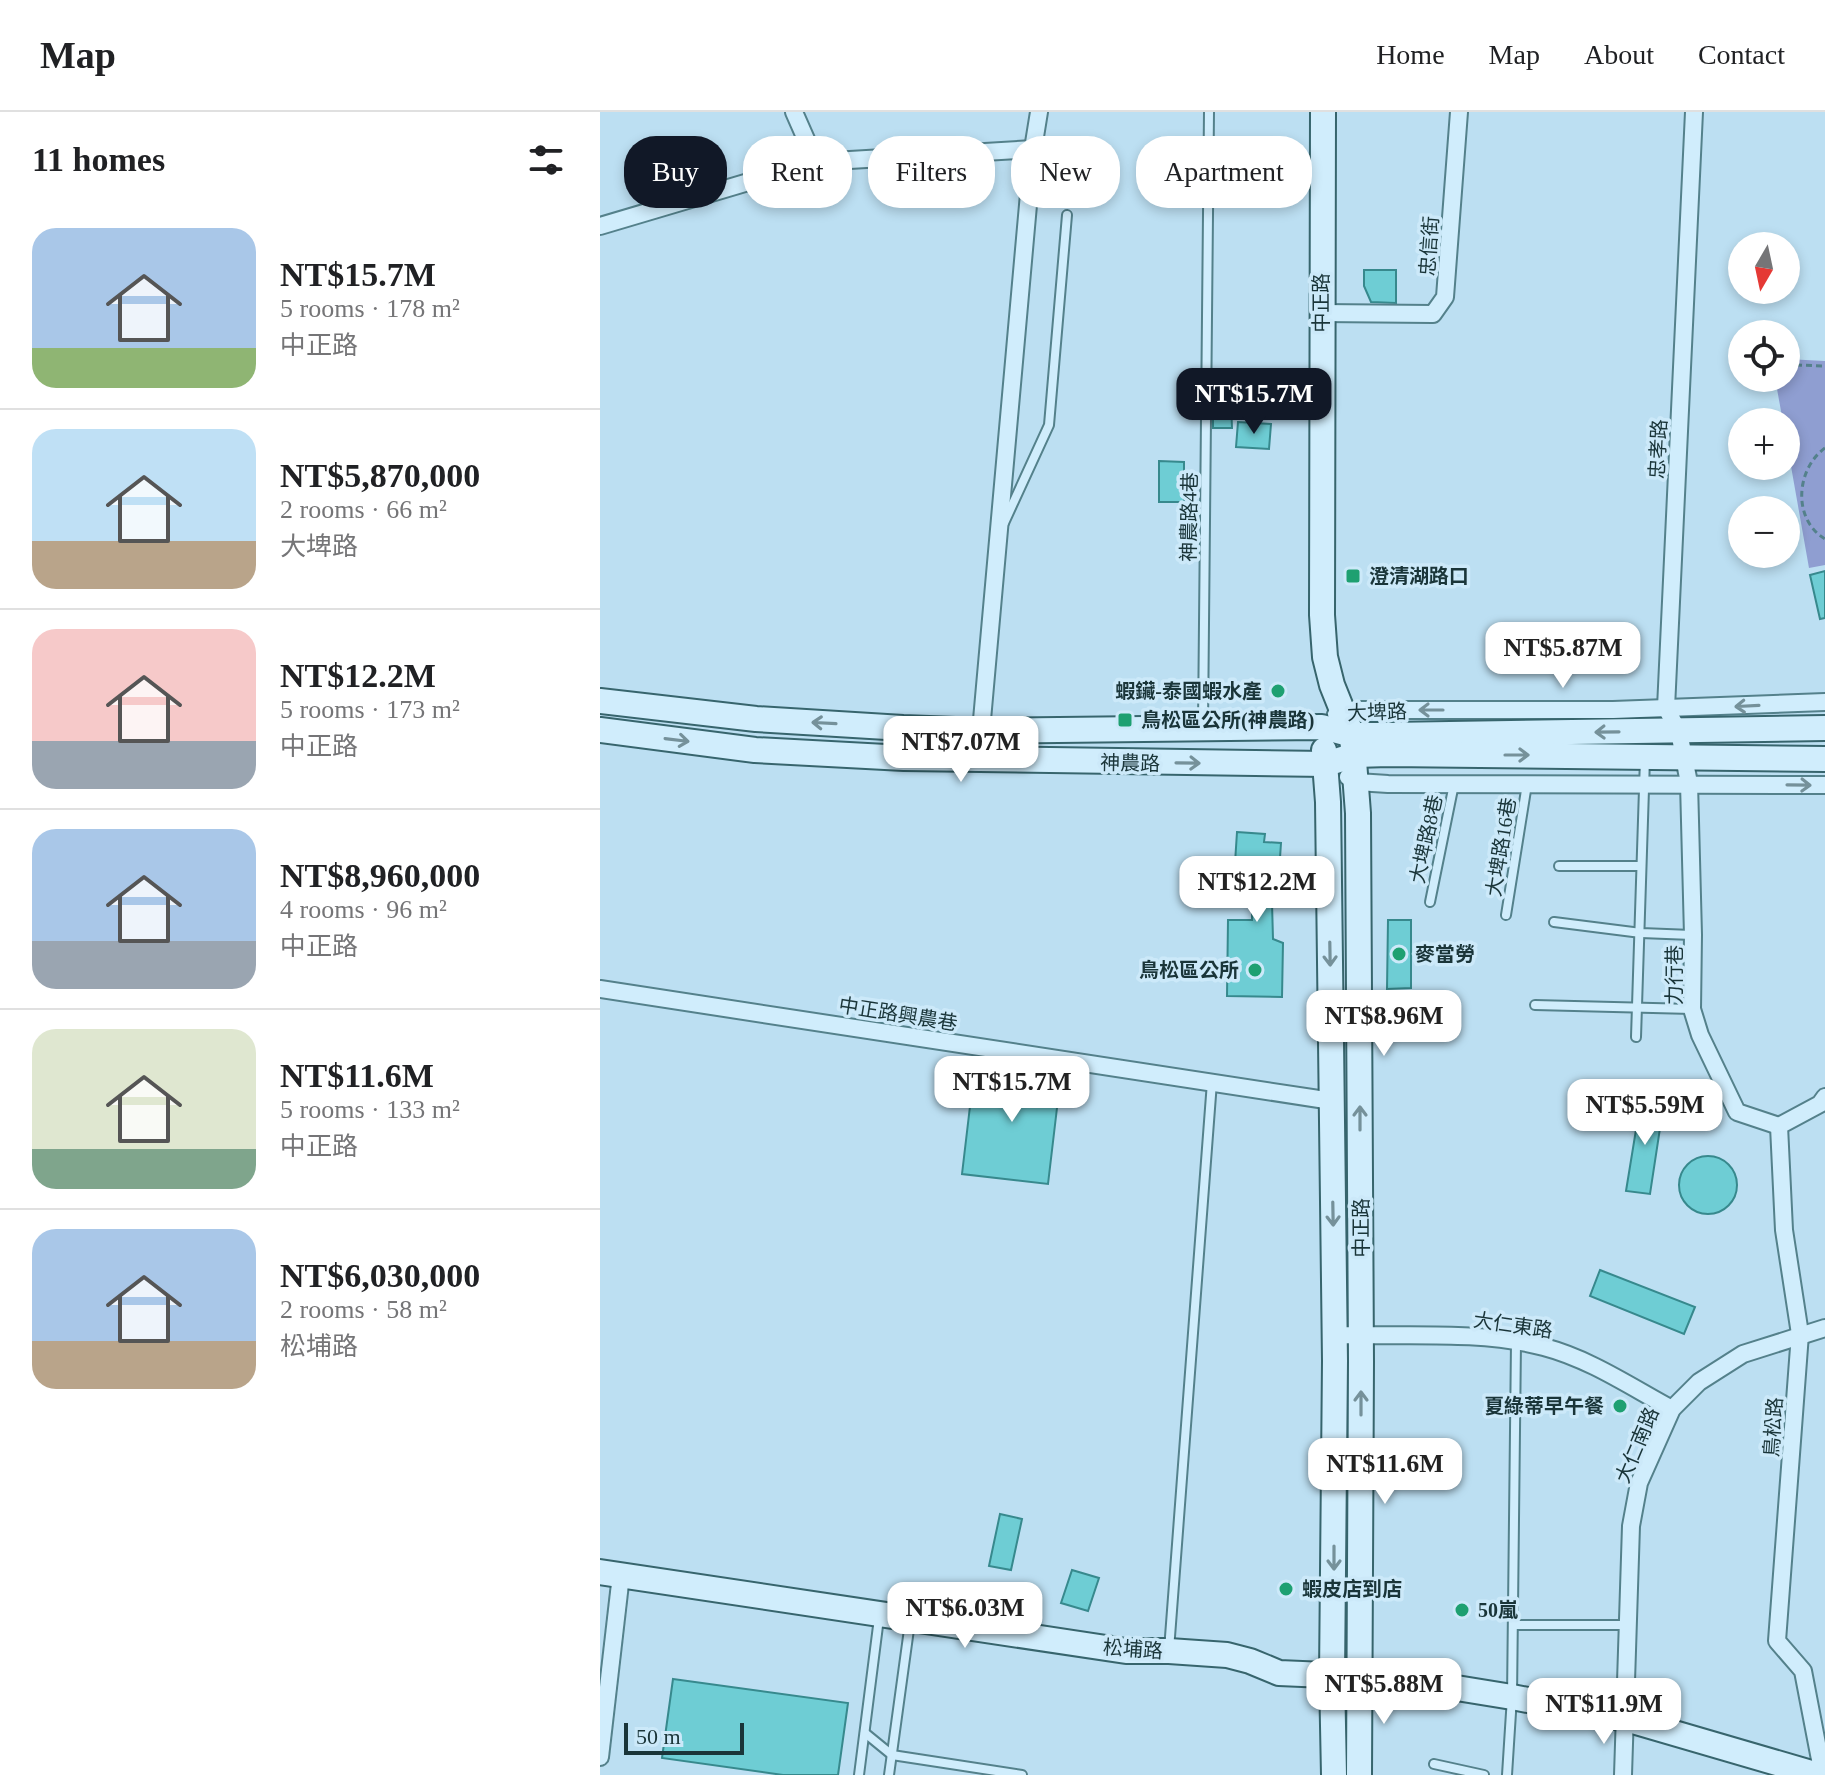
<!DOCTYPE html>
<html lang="en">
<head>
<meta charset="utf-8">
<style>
	:root { --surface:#fff; --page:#f6f6f6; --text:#202124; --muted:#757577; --line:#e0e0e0; --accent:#111827 }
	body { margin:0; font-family:"Times New Roman","Noto Sans TC",serif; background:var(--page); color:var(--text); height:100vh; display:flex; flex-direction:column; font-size:30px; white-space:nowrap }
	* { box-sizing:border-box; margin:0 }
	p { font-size:26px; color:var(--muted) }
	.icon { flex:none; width:44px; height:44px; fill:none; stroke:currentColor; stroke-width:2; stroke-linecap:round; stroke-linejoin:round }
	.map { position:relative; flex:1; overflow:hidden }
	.details { display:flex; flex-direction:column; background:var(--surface); width:600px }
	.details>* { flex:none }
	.top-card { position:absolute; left:24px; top:24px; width:760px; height:72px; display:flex; gap:16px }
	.needle { width:52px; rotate:189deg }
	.tools { position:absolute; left:1128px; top:120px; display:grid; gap:16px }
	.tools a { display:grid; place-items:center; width:72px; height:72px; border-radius:50%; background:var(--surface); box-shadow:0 4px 12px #0003; font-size:40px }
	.scale { position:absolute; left:24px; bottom:20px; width:120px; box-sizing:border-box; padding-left:8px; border:4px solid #1a3539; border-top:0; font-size:22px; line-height:28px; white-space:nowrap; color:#1a3539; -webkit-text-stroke:6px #cce9f9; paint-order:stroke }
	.price { position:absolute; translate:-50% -68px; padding:0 18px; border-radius:16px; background:#fff; color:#222; font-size:26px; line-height:52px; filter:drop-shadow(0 2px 4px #0008) }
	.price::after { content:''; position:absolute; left:50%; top:48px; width:24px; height:18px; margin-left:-12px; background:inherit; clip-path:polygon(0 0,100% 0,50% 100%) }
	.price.selected { background:var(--accent); color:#fff }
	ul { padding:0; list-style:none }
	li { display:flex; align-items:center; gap:24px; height:200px; padding:0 32px }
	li+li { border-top:2px solid var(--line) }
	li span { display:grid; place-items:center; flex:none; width:224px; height:160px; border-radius:24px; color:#555 }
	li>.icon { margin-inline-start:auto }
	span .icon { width:96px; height:96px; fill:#fffc; stroke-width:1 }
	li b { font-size:34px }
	h2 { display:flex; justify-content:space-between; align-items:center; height:96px; padding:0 32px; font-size:34px }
	.chip { padding:0 28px; border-radius:32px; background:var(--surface); box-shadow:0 4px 12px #0003; font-size:28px; line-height:72px }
	.chip.selected { background:var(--accent); color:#fff }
	header { display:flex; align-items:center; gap:48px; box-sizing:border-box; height:112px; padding:0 40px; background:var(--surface); border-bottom:2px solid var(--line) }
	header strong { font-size:38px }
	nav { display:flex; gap:44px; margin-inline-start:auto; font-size:28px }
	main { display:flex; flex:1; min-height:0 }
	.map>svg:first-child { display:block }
</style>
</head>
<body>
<header>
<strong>Map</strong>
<nav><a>Home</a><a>Map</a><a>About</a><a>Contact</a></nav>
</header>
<main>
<section class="details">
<h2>11 homes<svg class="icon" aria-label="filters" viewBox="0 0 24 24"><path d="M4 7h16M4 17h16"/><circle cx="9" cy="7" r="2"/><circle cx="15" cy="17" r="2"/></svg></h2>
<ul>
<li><span style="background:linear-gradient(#a9c7e8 75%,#8fb573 0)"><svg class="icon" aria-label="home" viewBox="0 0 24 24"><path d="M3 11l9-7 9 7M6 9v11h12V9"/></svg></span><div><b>NT$15.7M</b><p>5 rooms · 178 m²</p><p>中正路</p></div></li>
<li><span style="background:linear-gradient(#bfe0f5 70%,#b9a48a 0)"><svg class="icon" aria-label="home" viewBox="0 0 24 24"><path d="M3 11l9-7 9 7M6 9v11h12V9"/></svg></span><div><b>NT$5,870,000</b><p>2 rooms · 66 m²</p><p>大埤路</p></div></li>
<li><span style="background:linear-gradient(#f6c9c9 70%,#9aa5b1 0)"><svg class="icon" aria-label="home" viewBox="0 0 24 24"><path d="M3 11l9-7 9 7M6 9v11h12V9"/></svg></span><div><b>NT$12.2M</b><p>5 rooms · 173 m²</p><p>中正路</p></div></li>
<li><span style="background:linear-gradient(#a9c7e8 70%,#9aa5b1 0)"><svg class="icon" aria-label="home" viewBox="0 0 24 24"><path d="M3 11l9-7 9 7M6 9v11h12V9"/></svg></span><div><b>NT$8,960,000</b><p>4 rooms · 96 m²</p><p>中正路</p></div></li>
<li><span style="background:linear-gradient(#dfe7d0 75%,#7fa58c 0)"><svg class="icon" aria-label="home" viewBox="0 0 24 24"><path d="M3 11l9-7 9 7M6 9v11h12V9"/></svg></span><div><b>NT$11.6M</b><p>5 rooms · 133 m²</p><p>中正路</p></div></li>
<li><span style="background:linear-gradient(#a9c7e8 70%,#b9a48a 0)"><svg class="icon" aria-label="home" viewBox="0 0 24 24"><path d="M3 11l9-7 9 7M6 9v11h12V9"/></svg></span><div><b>NT$6,030,000</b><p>2 rooms · 58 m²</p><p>松埔路</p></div></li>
</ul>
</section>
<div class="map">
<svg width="1225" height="1663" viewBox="0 0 1225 1663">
	<rect width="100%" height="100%" fill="#bcdff2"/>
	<!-- green -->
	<path fill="#8f9ed1" d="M1186,247l39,2v204l-16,3 -23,-130v-16h-3l-8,-44h11z"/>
	<!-- building -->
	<g fill="#6ecdd4" stroke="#37898d" stroke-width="2">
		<path d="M764,158h32v33l-25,-1 -7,-16z"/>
		<path d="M613,263h17l2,53h-19z"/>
		<path d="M638,310l33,2 -2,25 -33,-2z"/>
		<path d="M559,349l25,1v40h-25z"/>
		<path d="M1225,459v47l-5,1 -10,-44z"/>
		<path d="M637,720l28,2 -1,8 17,1 -2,30h4v30h-11l1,36 10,4 -1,54 -55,-1 1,-76h24v-56l-17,-1z"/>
		<path d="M788,808h23v68l-24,1z"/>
		<path d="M375,952l86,10 -13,110 -86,-10z"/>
		<path d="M1041,987l23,3 -14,92 -24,-3z"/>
		<circle cx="1108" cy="1073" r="29"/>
		<path d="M1000,1158l95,37 -11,27 -94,-38z"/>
		<path d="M400,1402l22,5 -11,51 -22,-4z"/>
		<path d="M472,1458l27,8 -11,33 -27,-8z"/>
		<path d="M73,1567l175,24 -10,72h-55l-121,-17z"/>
	</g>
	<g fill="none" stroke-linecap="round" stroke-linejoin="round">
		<defs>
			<g id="lane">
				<path d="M404,411l45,-98 18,-210"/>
				<path d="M603,613l6,-613"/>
				<path d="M959,754h81"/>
				<path d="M830,790l24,-118"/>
				<path d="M906,803l21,-131"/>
				<path d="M954,810l87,11 51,2"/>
				<path d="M935,893l157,4"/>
				<path d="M1036,925l9,-279"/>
				<path d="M913,1513h115"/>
				<path d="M569,1538l43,-568"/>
				<path d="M265,1621l27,22 130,20"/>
				<path d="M834,1652l50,11"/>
				<path d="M259,1663l20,-157"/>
				<path d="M289,1663l21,-153"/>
				<path d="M907,1663l5,-78 4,-355"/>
			</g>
			<g id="street">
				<path d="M194,0l22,50"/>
				<path d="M1094,0l-28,596 13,24 10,51 4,152 -1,74 8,26 37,77 42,14"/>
				<path d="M0,114l216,-64 217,-13"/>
				<path d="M721,201l112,1 12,-17 14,-185"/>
				<path d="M736,602l6,-4h271l212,-8"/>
				<path d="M381,649v-30l52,-582 6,-37"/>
				<path d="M748,665l9,5 31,2 437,1"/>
				<path d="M0,877l732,112"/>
				<path d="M734,1223c66,2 147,-5 210,12 46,12 87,40 128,62"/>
				<path d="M0,1645l21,-182"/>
				<path d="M1023,1663l8,-249 8,-43 33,-74 27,-27 44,-28 82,-26"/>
				<path d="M1223,1663l-20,-104 -26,-30 23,-307 -16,-104 -5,-104 41,-22 5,-7"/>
			</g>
			<g id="secondary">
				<path d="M723,0l-1,503 3,42 7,28 20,50 6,78 3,548 -2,414"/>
				<path d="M0,589l156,18 147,9 78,3 341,-4 30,8h37l436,-7"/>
				<path d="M0,618l155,20 149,8 422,6 29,-9 34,-1 436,5"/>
				<path d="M724,638l4,52 7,559 -3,315 2,99"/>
				<path d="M0,1460l526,79h43l58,4 23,6 29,12 116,5 117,19 114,22 192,56"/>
			</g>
		</defs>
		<!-- lane casing -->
		<use href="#lane" stroke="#54818b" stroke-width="12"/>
		<!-- street casing -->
		<use href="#street" stroke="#54818b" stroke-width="20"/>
		<!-- secondary casing -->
		<use href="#secondary" stroke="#37656d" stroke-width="28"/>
		<!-- path -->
		<g stroke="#54818b" stroke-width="3" stroke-dasharray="6 4" stroke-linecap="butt">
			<path d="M1196,253l29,1"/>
			<path d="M1225,336c-29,21 -33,71 0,91"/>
		</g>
		<!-- lane -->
		<use href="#lane" stroke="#d0edfc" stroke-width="8"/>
		<!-- street -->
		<use href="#street" stroke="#d0edfc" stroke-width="16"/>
		<!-- secondary -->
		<use href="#secondary" stroke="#d0edfc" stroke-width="24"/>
	</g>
	<!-- one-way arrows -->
	<defs><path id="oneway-shaft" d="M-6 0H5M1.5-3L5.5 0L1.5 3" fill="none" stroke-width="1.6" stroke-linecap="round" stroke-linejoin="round" transform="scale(2)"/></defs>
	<g stroke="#75919a">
		<use href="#oneway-shaft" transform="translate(1147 594) rotate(177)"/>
		<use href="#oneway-shaft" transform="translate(831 598) rotate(-180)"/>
		<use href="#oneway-shaft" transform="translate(224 611) rotate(-177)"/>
		<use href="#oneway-shaft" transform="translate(1007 620) rotate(179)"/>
		<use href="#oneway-shaft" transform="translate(77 628) rotate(7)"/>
		<use href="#oneway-shaft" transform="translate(917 643)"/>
		<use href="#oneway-shaft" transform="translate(588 651) rotate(1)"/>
		<use href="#oneway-shaft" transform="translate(1199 673) rotate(1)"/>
		<use href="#oneway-shaft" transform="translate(730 842) rotate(89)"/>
		<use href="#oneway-shaft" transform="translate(760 1006) rotate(-90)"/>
		<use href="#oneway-shaft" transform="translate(733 1102) rotate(89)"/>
		<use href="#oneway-shaft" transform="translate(761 1291) rotate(-90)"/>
		<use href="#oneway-shaft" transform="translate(734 1446) rotate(90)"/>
	</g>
	<!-- markers -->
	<g fill="#1ea071" stroke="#cce9f9" stroke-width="3">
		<rect x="745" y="456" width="16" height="16" rx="4"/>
		<circle cx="678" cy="579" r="8"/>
		<rect x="517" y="600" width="16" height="16" rx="4"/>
		<circle cx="799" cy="842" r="8"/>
		<circle cx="655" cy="858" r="8"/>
		<circle cx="1020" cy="1294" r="8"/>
		<circle cx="686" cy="1477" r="8"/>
		<circle cx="862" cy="1498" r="8"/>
	</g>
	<g text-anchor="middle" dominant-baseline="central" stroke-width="7" stroke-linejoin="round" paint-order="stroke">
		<!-- street labels -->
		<g font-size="20" fill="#1a3539" stroke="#cce9f9">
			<text transform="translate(829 134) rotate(-86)">忠信街</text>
			<text transform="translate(721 191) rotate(-90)">中正路</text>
			<text transform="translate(1058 337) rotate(-87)">忠孝路</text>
			<text transform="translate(589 405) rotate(-89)">神農路4巷</text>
			<text transform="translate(777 600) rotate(-2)">大埤路</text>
			<text transform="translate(530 651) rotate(1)">神農路</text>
			<text transform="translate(826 727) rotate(-78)">大埤路8巷</text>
			<text transform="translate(901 735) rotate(-81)">大埤路16巷</text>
			<text transform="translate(1074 863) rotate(-90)">力行巷</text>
			<text transform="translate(298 902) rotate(9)">中正路興農巷</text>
			<text transform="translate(761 1116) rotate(-90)">中正路</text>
			<text transform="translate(913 1213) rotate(8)">大仁東路</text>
			<text transform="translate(1173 1315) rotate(-86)">鳥松路</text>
			<text transform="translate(1037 1333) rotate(-67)">大仁南路</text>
			<text transform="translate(533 1537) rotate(4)">松埔路</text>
		</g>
		<!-- poi labels -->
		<g font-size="20" font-weight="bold" fill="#1a3539" stroke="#cce9f9" text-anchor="start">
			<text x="769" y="464">澄清湖路口</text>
			<text x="662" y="579" text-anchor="end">蝦鑶-泰國蝦水產</text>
			<text x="541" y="608">鳥松區公所(神農路)</text>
			<text x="815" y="842">麥當勞</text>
			<text x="639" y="858" text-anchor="end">鳥松區公所</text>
			<text x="1004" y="1294" text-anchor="end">夏綠蒂早午餐</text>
			<text x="702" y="1477">蝦皮店到店</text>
			<text x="878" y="1498">50嵐</text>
		</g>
	</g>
</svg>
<div class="tools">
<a><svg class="needle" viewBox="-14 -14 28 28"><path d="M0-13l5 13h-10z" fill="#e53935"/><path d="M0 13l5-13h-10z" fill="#757577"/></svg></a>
<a><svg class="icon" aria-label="locate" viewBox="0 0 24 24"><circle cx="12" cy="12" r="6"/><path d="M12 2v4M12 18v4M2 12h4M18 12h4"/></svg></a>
<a>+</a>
<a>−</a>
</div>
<div class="scale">50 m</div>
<b class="price selected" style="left:654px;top:324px">NT$15.7M</b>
<b class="price" style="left:963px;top:578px">NT$5.87M</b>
<b class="price" style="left:361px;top:672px">NT$7.07M</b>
<b class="price" style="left:657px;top:812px">NT$12.2M</b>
<b class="price" style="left:784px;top:946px">NT$8.96M</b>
<b class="price" style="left:412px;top:1012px">NT$15.7M</b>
<b class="price" style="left:1045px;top:1035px">NT$5.59M</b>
<b class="price" style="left:785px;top:1394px">NT$11.6M</b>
<b class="price" style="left:365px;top:1538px">NT$6.03M</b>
<b class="price" style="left:784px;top:1614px">NT$5.88M</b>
<b class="price" style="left:1004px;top:1634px">NT$11.9M</b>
<div class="top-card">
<a class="chip selected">Buy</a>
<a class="chip">Rent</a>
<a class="chip">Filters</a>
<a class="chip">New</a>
<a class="chip">Apartment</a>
</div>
</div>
</main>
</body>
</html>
